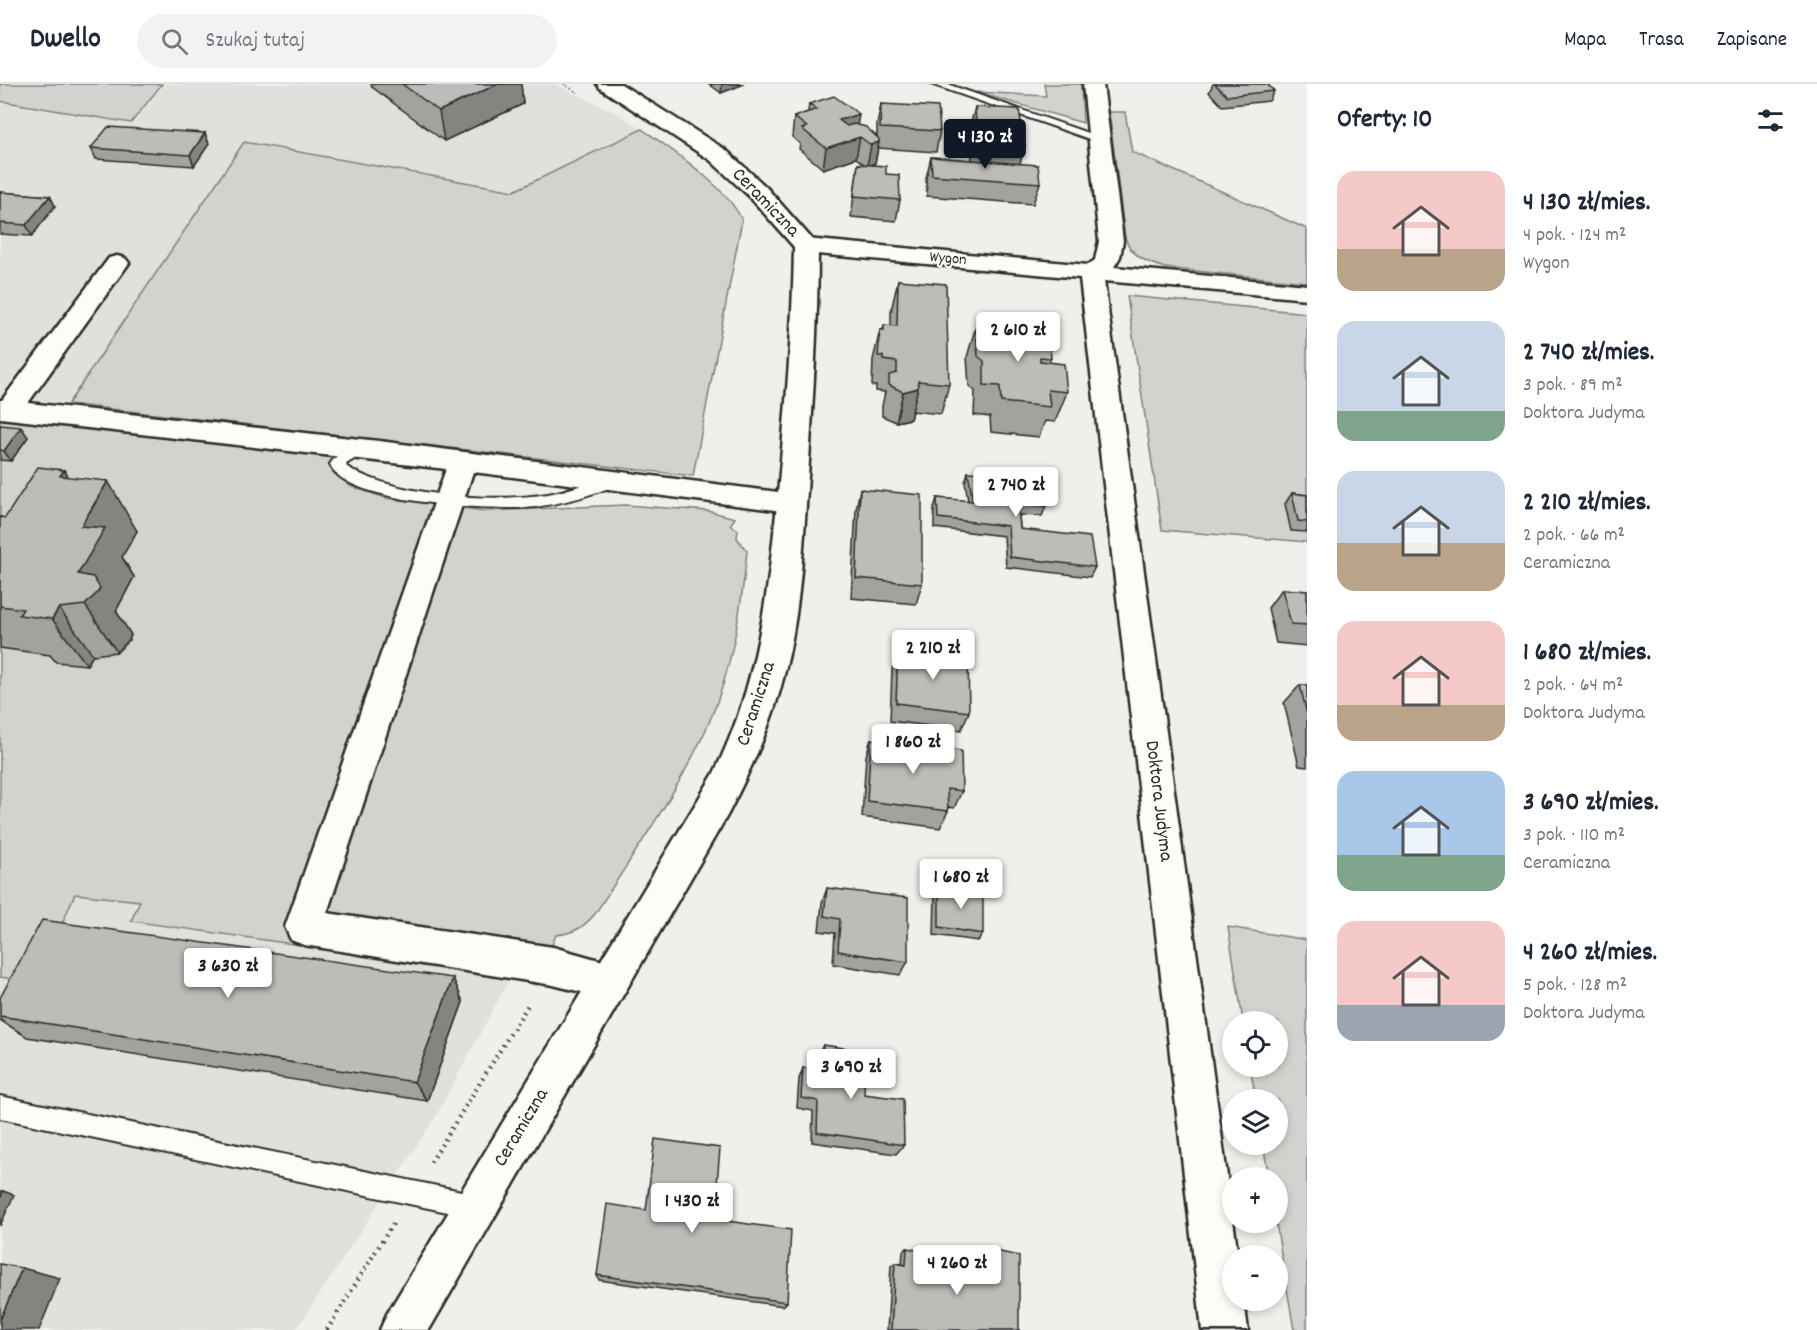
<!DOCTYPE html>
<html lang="pl">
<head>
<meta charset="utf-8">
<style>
	:root { --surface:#fff; --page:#f2f2f3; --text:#1f2937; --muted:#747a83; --line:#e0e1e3; --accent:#111827 }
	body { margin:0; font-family:Dekko,sans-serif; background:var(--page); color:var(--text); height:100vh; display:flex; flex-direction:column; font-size:22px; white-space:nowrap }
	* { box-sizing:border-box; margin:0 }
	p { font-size:20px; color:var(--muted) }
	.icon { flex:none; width:33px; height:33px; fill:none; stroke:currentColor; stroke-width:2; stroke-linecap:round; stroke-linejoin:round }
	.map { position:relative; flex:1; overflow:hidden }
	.sheet { display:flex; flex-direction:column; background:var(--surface); width:510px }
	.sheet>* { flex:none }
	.tools { position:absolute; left:1222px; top:927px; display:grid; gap:12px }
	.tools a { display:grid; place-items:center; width:66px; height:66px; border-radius:50%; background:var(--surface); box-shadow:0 3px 9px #0003; font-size:30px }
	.price { position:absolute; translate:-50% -51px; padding:0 14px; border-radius:6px; background:#fff; color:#222; font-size:20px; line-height:39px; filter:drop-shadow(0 2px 3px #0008) }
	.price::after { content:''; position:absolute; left:50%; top:36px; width:18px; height:14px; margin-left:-9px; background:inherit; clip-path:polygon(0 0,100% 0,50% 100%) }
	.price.selected { background:var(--accent); color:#fff }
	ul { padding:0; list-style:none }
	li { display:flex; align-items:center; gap:18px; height:150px; padding:0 30px }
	li span { display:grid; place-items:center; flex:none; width:168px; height:120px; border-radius:18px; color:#555 }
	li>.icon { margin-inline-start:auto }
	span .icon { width:72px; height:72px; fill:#fffc; stroke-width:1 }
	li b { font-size:26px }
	h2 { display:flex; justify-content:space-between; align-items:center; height:72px; padding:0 30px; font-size:26px }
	header { display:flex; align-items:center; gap:36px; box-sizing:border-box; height:84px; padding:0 30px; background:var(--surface); border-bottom:2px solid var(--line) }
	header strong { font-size:28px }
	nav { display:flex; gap:33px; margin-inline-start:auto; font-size:21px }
	.search { width:420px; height:54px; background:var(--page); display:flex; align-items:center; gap:15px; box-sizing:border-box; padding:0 21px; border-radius:33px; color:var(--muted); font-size:22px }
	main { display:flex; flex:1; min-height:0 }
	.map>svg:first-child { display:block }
</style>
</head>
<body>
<header>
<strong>Dwello</strong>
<div class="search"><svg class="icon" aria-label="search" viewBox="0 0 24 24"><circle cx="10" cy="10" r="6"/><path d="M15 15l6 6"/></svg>Szukaj tutaj</div>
<nav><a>Mapa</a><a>Trasa</a><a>Zapisane</a></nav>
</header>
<main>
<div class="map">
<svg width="1307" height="1246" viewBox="0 0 1307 1246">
	<rect width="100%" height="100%" fill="#f0efeb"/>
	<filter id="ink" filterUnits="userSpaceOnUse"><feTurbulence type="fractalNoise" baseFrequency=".0167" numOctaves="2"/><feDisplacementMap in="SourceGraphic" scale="12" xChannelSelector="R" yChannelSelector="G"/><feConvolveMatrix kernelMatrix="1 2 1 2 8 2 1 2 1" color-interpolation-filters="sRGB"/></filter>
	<g filter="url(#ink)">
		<!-- built -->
		<g fill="#e1e0dc">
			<path d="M164,0h390l63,29 25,16 -128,62 -270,-49 -176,262 -68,-5v-296l132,21z"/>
			<path d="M0,333l544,497 -109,204 -139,212h-296z"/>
		</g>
		<!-- green -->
		<g fill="#d3d2cf" stroke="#7f7e7d" stroke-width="1.5">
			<path d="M0,0h162l-31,39 -131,-22z"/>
			<path d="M1044,0h37l2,39 -107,-31 70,4z"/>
			<path d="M1109,28h16l7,40 175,77v53l-142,-14c-17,-5 -35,-12 -40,-31z"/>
			<path d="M642,45c31,22 84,57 100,91l-49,256 -625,-72 176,-262 270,49z"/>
			<path d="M1127,212l180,17v229l-145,-12z"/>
			<path d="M0,333l336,35 -6,15 20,19 36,12 99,13 140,-6 83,6 27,7 -5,7 8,5 -1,8 10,13c-6,59 -15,120 -39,174 -30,67 -74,128 -113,189 -12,14 -21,19 -39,21l-20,50 -34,-11 -371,-53 9,-20 -65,-7 -39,88 -36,-5z"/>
			<path d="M1228,843l79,13v390h-13l-18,-107 2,-1v-44l-9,-1 -6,-32 15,-1v-44l-22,-1 -6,-32 28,-1v-44l-35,-1z"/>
		</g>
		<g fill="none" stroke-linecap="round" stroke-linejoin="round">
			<defs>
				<g id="service">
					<path d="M931,0h16l158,55 -6,3 -4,-1z"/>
					<path d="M368,363l8,5 -3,4 -17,2 -10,6 1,3c48,29 145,36 201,27 23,-4 44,-13 66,-19l5,1 3,4 -3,4c-27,11 -55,19 -84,23 -37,4 -192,-3 -205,-43 9,-13 23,-17 38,-17z"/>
					<path d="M0,1012l476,98 8,4 4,8 -4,8 -8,4 -476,-100z"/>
				</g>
				<g id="minor">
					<path d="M1083,0h20l20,157 -3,16 -6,10 193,18v14l-203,-18 134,975h-5v44h11l4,30h-46l-122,-1052 -274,-25 -8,-2 -4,-5 4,-5 8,-2 282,26 7,-5 4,-19z"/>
					<path d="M117,172l8,2 4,5 -101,140 351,38 422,54 4,7 -4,7 -10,3 -318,-40 -146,441 226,34 71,20 5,13 -5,13 -14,6 -57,-14 -249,-40 -13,-5 -6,-13 161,-458 -446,-51v-18h2l107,-142z"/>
				</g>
				<path id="tertiary" d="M597,0h24l105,66 40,37 52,59c0,77 -5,154 -10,231 -5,66 -7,134 -24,198 -12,49 -33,94 -56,139l-299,516h-49l7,-16 326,-539c47,-93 56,-190 66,-292 7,-78 14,-157 15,-236l-44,-50 -40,-37 -110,-72z"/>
			</defs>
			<!-- service casing -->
			<use href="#service" stroke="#2b2b2b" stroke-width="4"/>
			<!-- minor casing -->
			<use href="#minor" stroke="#2b2b2b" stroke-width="5"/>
			<!-- tertiary casing -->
			<use href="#tertiary" stroke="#2b2b2b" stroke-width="5"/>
			<!-- path-far1 -->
			<path stroke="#2b2b2b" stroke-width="2" stroke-dasharray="1 3" stroke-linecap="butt" d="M564,0l14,9"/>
			<!-- path -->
			<g stroke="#2b2b2b" stroke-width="4.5" stroke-dasharray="1.5 5" stroke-linecap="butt">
				<path d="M431,1078l99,-160"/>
				<path d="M327,1246l67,-108"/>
			</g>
			<!-- service -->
			<use href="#service" fill="#fdfcf7" fill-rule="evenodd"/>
			<!-- minor -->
			<use href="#minor" fill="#fdfcf7" fill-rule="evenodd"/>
			<!-- tertiary -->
			<use href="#tertiary" fill="#fdfcf7" fill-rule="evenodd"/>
		</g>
		<!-- wall -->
		<g fill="#a3a29e" stroke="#2b2b2b" stroke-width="1.5">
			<path d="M371,0h150l2,20 -79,37 -72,-54z"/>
			<path d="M709,0h35l-23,9z"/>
			<path d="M1213,0h54l7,7 -5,10 -47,5 -13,-14z"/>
			<path d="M809,20l48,21 20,11v-11l4,-21 59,27 -4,21 -58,-4 -3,15 -5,2 16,9 14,26 -4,21 -45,-4 7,-53 7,1 -9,-7 -33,11 -24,-20 1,-5 -8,-7 2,-20 14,-5z"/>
			<path d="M975,23l50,39 -5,17 20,20 -7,21 -106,-8 -1,-18 5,-21 41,3 -2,-33z"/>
			<path d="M205,49l4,11 -15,22 -98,-7 -5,-11z"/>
			<path d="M0,108l50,4 5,10 -23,30 -32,-2z"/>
			<path d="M898,196l51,104 -8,30 -29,-3 -2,8 -14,3 -14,-6v-10l3,-14 -9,-1v-5h-4l1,-26 7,-30h3l1,-5 7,1v-15z"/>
			<path d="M1017,240l-1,4 35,30 -2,4 18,30 -12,30 -10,-1 -6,16 -48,-5 -1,-15 -16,-2 1,-24 -6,-5 -2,-29 9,-31z"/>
			<path d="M0,341l28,12 -17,24 -11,-1z"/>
			<path d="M64,386l4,7 69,54 -15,26 12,20 -18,34 15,24 -2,5 -12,12 -24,3 -6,10 -31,-3 -6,-7 -50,-7v-131l5,1z"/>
			<path d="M968,388l78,34 -4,10 -23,-1 1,14 75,38 -5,10 -84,-10 -2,-31 -70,-8v-20l3,-10 31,3 -3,-19z"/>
			<path d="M860,405l62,95 -6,20 -65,-6 5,-89z"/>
			<path d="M1292,409l15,2v37l-16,-1 -6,-27z"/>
			<path d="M1282,505l25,2v55l-31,-3 -8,-35z"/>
			<path d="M898,567l71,61 -8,18 -71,-9 2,-51z"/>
			<path d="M1300,601h7v82l-8,-1 -15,-63z"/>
			<path d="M871,655l91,52 -8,17 -6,-1v4l-8,17 -78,-11 4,-61z"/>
			<path d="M939,802l44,48 -5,7 -44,-6 1,-41z"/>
			<path d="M827,804l81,74 -8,13 -67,-11 2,-31 -16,-2 3,-28z"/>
			<path d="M453,894l10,24 -36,99 -400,-64 -27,-17v-22z"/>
			<path d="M823,961l41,49 40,51 -8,9 -84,-12 1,-31 -16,-3 2,-29 4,-11 14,2v-13z"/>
			<path d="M646,1126l141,92 -4,4 -184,-26 -2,-5z"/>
			<path d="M907,1164l14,20 37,7v-10l5,-2 17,4 1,-15 5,-3 33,81h-132l4,-65 4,-2 7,1 1,-13z"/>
		</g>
		<!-- shaded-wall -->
		<g fill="#848481" stroke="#2b2b2b" stroke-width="1.5">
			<path d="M498,0h23l2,20 -79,37 -5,-30z"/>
			<path d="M722,0h22l-23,9z"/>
			<path d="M859,30l-3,20 -17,-14z"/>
			<path d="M205,49l4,11 -15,22 -4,-11z"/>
			<path d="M860,53l-4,21 -33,11 3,-21z"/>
			<path d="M879,58l-4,21 -8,3 4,-21z"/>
			<path d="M50,112l5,10 -23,30 -6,-11z"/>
			<path d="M918,304l-8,31 -14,3 7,-30z"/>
			<path d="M21,343l7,10 -17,24 -7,-10z"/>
			<path d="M64,386l26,42 18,-31 29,50 -15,26 12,20 -18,34 15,24 -2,5 -12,12 -32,-47 -7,-31 3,-48 -21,-50z"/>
			<path d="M59,524l34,47 -6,10 -35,-46z"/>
			<path d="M453,894l10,24 -36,99 -13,-19z"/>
			<path d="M3,1107l11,4 -14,31v-27z"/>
			<path d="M22,1184l38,10 -21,52h-39v-10z"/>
		</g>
		<!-- building -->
		<g fill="#bdbcb8" stroke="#2b2b2b" stroke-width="1.5">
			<path d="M402,0h96l-59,27z"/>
			<path d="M1215,0h52l7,7 -47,5z"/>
			<path d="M834,12l25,18 -20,6 8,6 7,-2 12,3 13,12v3l-8,3 -11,-8 -34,11 -24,-19 5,-2 -13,-10 23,-8 -8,-5z"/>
			<path d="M881,20l57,3 2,24 -60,-3z"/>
			<path d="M975,23l44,2 6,37 -48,-3z"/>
			<path d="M108,43l97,6 -15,22 -99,-7z"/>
			<path d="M931,73l107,8 2,18 -108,-8z"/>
			<path d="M858,80l28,2v8l13,1 1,25 -46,-4z"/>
			<path d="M0,108l50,4 -24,29 -26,-2z"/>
			<path d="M898,196l48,4 3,100 -31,-3v7l-15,4 -14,-7v-10l8,-2v-11l-14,-2v-4h-5l2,-26h4v-5l13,1z"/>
			<path d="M1001,230l16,10 -3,3 18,10 17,2 2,19 -11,-1v4l24,3 3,28 -19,-2 2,17 -49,-5 -1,-16 -16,-1v-24l-6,-5 -2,-30z"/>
			<path d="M0,341l21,2 -17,24 -4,-1z"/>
			<path d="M38,383l26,3 -4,6 48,5 -27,45 24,2 -27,46 15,3 7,11 -2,4 -13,13 -26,3 -7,11 -33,-4 4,-6 -23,-3v-89l5,1z"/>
			<path d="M968,388l71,4 7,30 -28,-2 2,25 70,8 5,30 -85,-10 -2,-31 -70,-8 -1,-20 36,3z"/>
			<path d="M860,405l62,6v89l-66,-6z"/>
			<path d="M1292,409l15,2v27l-9,-1z"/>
			<path d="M1282,505l25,2v34l-16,-1z"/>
			<path d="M898,567l70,8 1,53 -73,-9z"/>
			<path d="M1300,601h7v29z"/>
			<path d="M871,655l90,12 1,40 -15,-2 1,22 -81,-10z"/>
			<path d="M939,802l44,6v42l-44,-7z"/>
			<path d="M827,804l81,10v64l-70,-11 2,-32 -16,-3z"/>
			<path d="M42,836l411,58 -39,104 -414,-66v-18z"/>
			<path d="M823,961l42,6 -1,43 39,5 1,46 -87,-13 1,-31 -17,-3 2,-30 18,3z"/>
			<path d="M655,1055l65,9 -6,71 77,11 -4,72 -190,-27 10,-71 39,6z"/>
			<path d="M0,1107h3l-3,8z"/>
			<path d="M907,1164l15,3 -1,17 42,8v-13l23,5v-19l33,7v74h-128l4,-67 11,2z"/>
			<path d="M0,1180l22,4 -22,52z"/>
		</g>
	</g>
	<g text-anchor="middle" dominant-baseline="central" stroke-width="4.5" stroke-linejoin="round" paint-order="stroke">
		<!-- far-street labels -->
		<g font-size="16" fill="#2b2b2b" stroke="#fdfcf7">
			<text transform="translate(948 175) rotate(5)">Wygon</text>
		</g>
		<!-- street labels -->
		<g font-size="20" fill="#2b2b2b" stroke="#fdfcf7">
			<text transform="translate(765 119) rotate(46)">Ceramiczna</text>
			<text transform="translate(757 620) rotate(-72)">Ceramiczna</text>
			<text transform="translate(1158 717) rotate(83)">Doktora Judyma</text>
			<text transform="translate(522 1044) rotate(-59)">Ceramiczna</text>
		</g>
	</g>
</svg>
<div class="tools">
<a><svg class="icon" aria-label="locate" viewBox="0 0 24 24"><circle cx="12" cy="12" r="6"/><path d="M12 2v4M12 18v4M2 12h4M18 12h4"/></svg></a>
<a><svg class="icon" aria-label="layers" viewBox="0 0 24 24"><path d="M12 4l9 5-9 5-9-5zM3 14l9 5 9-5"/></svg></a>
<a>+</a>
<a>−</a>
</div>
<b class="price selected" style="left:985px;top:86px">4 130 zł</b>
<b class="price" style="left:1018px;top:279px">2 610 zł</b>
<b class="price" style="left:1016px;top:434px">2 740 zł</b>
<b class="price" style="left:933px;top:597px">2 210 zł</b>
<b class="price" style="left:913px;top:691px">1 860 zł</b>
<b class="price" style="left:961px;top:826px">1 680 zł</b>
<b class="price" style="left:228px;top:915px">3 630 zł</b>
<b class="price" style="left:851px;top:1016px">3 690 zł</b>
<b class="price" style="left:692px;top:1150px">1 430 zł</b>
<b class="price" style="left:957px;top:1212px">4 260 zł</b>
</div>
<section class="sheet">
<h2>Oferty: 10<svg class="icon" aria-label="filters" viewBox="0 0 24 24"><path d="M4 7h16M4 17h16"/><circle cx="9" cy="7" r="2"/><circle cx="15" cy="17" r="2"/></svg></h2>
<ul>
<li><span style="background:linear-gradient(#f6c9c9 65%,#b9a48a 0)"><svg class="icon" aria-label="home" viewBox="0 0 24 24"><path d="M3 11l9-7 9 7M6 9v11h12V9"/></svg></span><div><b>4 130 zł/mies.</b><p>4 pok. · 124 m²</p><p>Wygon</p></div></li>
<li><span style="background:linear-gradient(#c9d6e8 75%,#7fa58c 0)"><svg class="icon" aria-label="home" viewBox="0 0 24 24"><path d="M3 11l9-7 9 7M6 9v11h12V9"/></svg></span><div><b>2 740 zł/mies.</b><p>3 pok. · 89 m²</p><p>Doktora Judyma</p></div></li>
<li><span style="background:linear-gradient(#c9d6e8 60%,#b9a48a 0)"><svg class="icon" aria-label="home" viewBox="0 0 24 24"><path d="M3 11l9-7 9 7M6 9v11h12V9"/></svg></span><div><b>2 210 zł/mies.</b><p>2 pok. · 66 m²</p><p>Ceramiczna</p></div></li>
<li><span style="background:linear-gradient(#f6c9c9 70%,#b9a48a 0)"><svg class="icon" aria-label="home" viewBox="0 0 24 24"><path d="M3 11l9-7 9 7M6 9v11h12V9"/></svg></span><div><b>1 680 zł/mies.</b><p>2 pok. · 64 m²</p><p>Doktora Judyma</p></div></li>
<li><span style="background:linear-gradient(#a9c7e8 70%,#7fa58c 0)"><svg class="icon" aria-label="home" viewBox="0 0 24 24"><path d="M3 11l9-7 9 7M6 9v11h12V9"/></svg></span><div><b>3 690 zł/mies.</b><p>3 pok. · 110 m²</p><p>Ceramiczna</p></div></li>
<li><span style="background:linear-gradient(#f6c9c9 70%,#9aa5b1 0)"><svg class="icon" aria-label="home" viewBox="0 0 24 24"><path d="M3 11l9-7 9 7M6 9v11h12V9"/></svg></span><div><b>4 260 zł/mies.</b><p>5 pok. · 128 m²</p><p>Doktora Judyma</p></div></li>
</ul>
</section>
</main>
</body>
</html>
